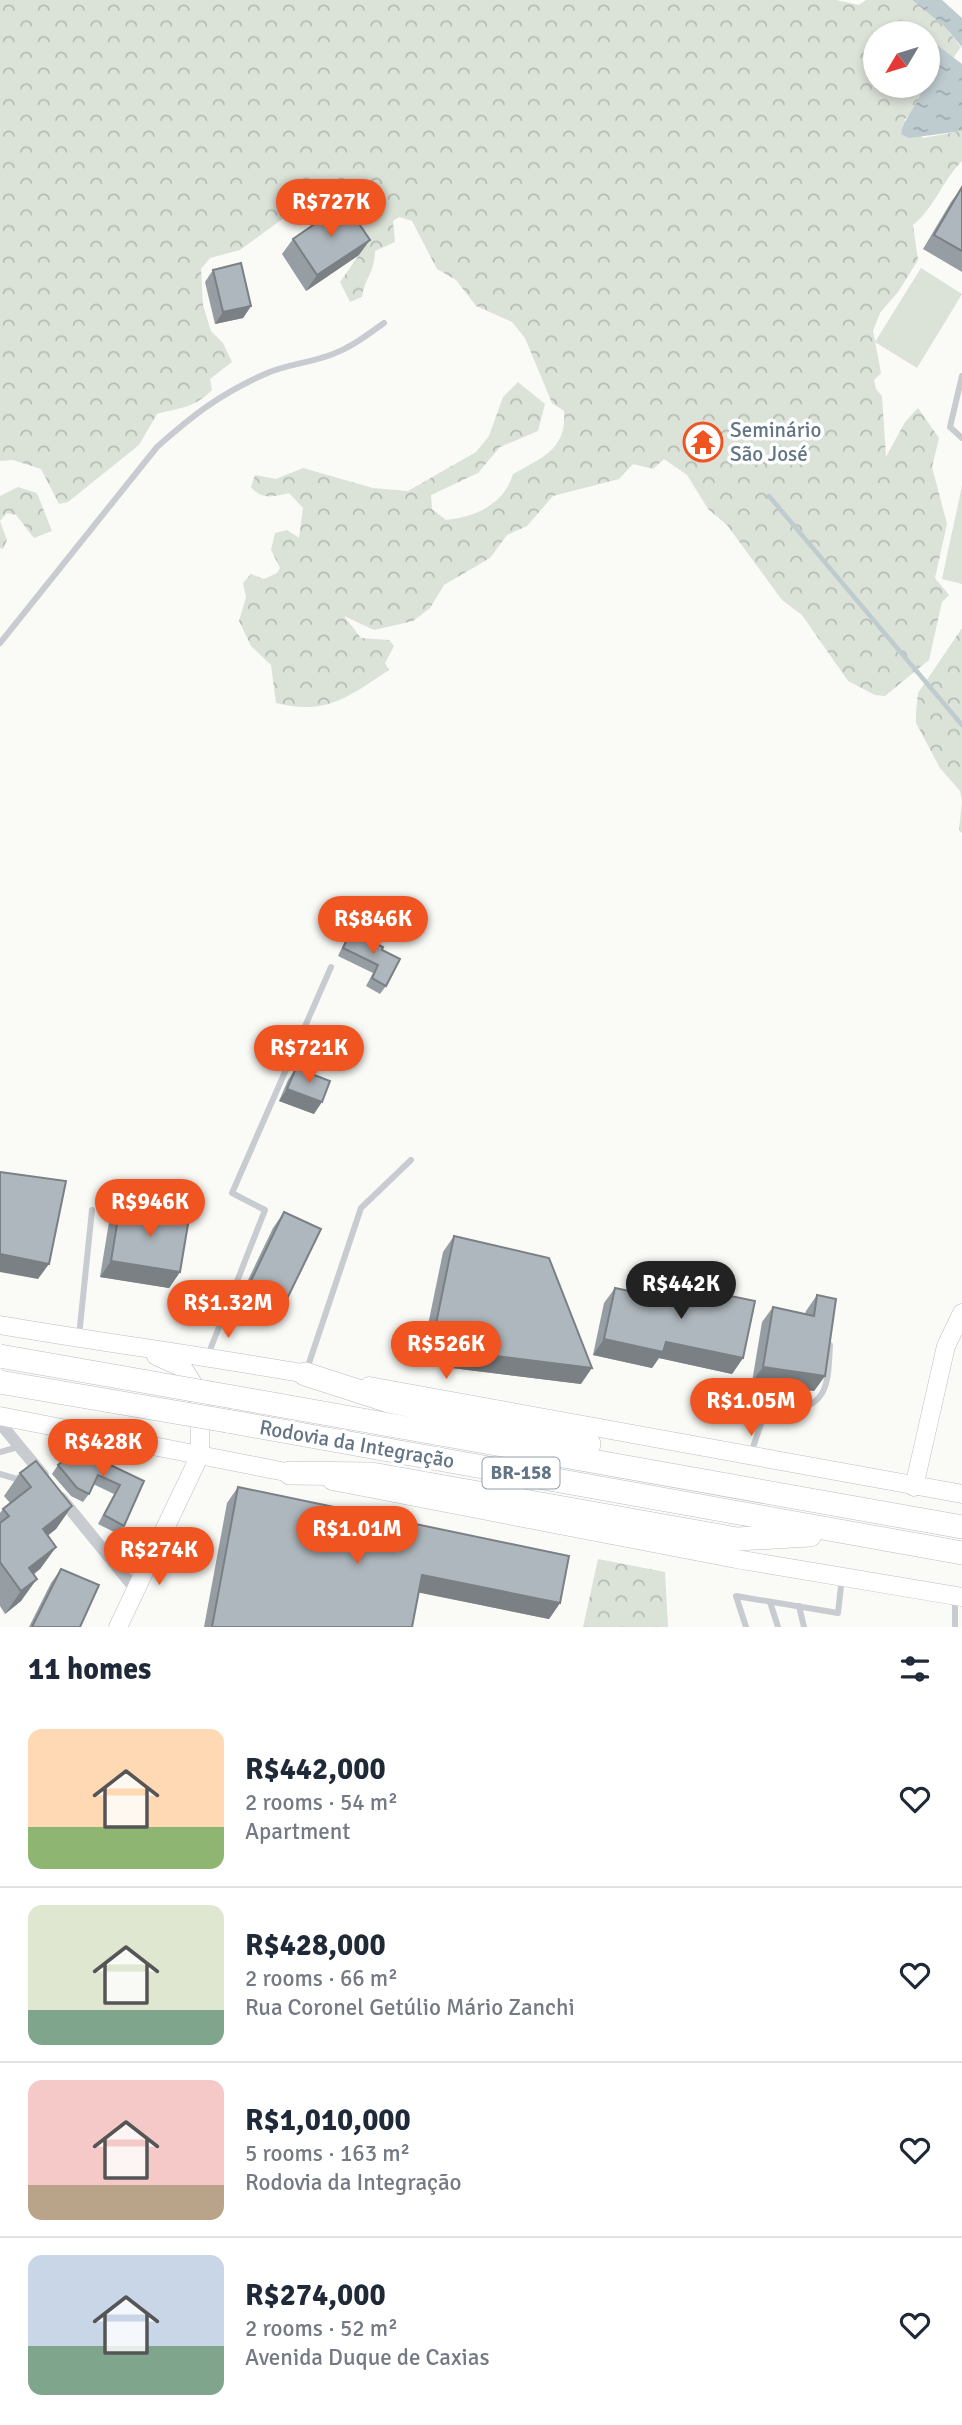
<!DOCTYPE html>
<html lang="en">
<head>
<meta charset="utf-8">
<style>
	:root { --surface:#fff; --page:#f2f2f3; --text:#1f2937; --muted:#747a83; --line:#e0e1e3; --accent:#f05421 }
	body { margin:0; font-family:Signika,sans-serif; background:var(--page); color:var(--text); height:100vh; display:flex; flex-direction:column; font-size:26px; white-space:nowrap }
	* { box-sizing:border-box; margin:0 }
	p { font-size:23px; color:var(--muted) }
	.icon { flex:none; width:38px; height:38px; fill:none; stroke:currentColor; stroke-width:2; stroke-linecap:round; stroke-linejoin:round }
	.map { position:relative; height:1627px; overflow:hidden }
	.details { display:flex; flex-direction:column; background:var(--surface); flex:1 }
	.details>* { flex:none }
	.needle { width:46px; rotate:232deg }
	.fabs { position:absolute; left:863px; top:21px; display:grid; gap:14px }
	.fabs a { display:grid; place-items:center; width:77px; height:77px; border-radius:50%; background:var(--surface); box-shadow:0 4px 10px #0003; font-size:35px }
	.price { position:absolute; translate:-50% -60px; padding:0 16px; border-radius:24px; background:var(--accent); color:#fff; font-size:23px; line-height:46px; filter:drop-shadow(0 2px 4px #0008) }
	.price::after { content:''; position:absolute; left:50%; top:42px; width:21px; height:16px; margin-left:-10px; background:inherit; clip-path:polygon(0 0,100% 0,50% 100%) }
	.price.current { background:#222; color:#fff }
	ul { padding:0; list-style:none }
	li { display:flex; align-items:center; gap:21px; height:175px; padding:0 28px }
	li+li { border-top:2px solid var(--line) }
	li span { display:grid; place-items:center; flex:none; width:196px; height:140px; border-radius:14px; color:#555 }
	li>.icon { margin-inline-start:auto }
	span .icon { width:84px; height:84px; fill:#fffc; stroke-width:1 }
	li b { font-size:30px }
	h2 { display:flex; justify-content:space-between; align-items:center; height:84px; padding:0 28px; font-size:30px }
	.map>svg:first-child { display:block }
</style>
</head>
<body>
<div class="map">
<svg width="962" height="1627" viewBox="0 0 962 1627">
	<defs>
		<pattern id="forest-crowns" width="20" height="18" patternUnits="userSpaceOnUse" patternTransform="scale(1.75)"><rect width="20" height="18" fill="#dbe2d8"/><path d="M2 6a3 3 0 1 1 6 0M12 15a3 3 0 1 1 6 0" fill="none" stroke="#b5bcb5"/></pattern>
		<pattern id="water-ripples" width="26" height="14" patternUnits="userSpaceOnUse" patternTransform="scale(1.75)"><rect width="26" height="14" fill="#becbcf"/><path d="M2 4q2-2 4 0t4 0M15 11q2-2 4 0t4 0" fill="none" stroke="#9ea9ae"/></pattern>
	</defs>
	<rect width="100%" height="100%" fill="#fafaf7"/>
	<!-- forest -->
	<g fill="url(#forest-crowns)">
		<path d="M0,0h836l23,5 7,-5h46l32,26 17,21 -8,11 -25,-20v-5l-40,-5 -4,5h-9v53h40l6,7 -6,16 -11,11 19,18 39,-7v30c-20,20 -27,46 -49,64l5,35 -20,32 -18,21 -7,18 8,42 -7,7 2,9 6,7 4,61 19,-35 13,-14 21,30 -7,29 15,57 -12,54 14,17 -7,7 -13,58 -44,36 -10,-1 -27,-14 -46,-66 -20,-15 -55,-75 -19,-16 -21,-34 -23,-16 -11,10 -20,-5 -14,15 -66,17 -26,30 -20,9 -17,23 -46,27 -14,23 -17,13 -39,9 -30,-14 17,22 28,2 5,6 -9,17 4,7c-40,26 -62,46 -113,33l-5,-38 -20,-19 -12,-25 7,-24 -3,-14 8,-9 13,5 13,-6 3,-5 -9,-18 4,-17 12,-3 12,8 4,-30 -14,-15c-14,3 -27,8 -38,-6l4,-12 21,4 27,-11 70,20 35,3 68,-39 13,-16 14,-39 15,-15 27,22 -7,27 -38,16 -22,26 -47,22 1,14 14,11c30,-3 58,-16 67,-46 30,-17 54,-25 51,-63l-12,-8 -27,-65 -13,-16 -36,-16 -20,-26 -19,-11 -25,-48 -13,-4 -6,4 2,21 -20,9c-1,24 -10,26 -13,46l-12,5 -10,-20 30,-43 -23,-38 -44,3 -63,46 -30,8 -9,11 2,36 8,26 12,12 9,19 -22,17 2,11c-19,19 -31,17 -55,24l-18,31 -71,57 -9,2 -18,-35 -28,-9 -13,1z"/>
		<path d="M18,487l19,6 15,38 -18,7 -18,-23 -9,-2 -7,8 7,19 -4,9 -3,-1v-52z"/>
		<path d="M962,628v205l-3,-3 3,-29 -2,-10 -20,-23 -24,-45v-10l2,-20z"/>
		<path d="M598,1559l67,13 3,55h-85z"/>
	</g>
	<!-- garden -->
	<g fill="#dbe2d8">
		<path d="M921,268l41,26 -45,74 -42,-26z"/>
		<path d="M962,486v98l-20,-5z"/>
	</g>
	<!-- water -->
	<g fill="url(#water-ripples)">
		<path d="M912,0h30l20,18v29l-18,-21z"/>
		<path d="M928,38l34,26v67l-53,7 -8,-4c3,-16 14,-25 20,-41l-6,-7h13z"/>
	</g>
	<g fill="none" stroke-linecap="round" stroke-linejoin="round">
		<!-- stream -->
		<path stroke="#becbcf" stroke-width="4.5" d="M769,496l193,229"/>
		<defs>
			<g id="secondary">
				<path d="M0,1325c106,18 212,32 318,51"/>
				<path d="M369,1386l593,108"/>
				<path d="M0,1416l301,59"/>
				<path d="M332,1481l404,78 226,38"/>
				<path d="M914,1487l32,-141 16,-33"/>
				<path d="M118,1627l82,-172v-53l-8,-20 -9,-14 -27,-12"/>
			</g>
			<g id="highway">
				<path d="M305,1374l84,27 200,43"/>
				<path d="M233,1397l729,130"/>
				<path d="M227,1421l735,132"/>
				<path d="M290,1473l82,1 365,65 73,-4"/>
			</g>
		</defs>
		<!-- secondary casing -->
		<use href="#secondary" stroke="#babfc4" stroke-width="19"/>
		<!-- highway casing -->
		<use href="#highway" stroke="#babec1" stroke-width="24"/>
		<!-- lane -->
		<g stroke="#c8ccd0" stroke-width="6">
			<path d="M962,376l-12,51 12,11"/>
			<path d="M0,643l157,-196c36,-32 63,-53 108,-73 21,-10 46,-11 68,-20 19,-7 34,-19 51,-31"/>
			<path d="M79,1336l13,-126"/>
			<path d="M208,1355l57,-145 -33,-17 99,-226"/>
			<path d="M307,1369l54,-161 50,-48"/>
			<path d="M0,1452l18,-5"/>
			<path d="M751,1453l13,-38c11,-4 21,-5 32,-6 35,-5 32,-36 34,-64"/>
			<path d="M0,1474l17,5 4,-3"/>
			<path d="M770,1602l8,25"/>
			<path d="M799,1606l5,21"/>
			<path d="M746,1627l-10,-31 102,17 4,-36"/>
			<path d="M955,1627v-30"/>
		</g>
		<!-- street -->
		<g stroke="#c8ccd0" stroke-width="12">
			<path d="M0,1423l43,52"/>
			<path d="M61,1498l75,92"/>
		</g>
		<!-- secondary -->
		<use href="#secondary" stroke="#fff" stroke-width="18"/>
		<!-- highway -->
		<use href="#highway" stroke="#fff" stroke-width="23"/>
		<defs>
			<g id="highway-bridge">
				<path d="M0,1356l233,41"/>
				<path d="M0,1382l227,39"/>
			</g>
		</defs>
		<!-- highway-bridge casing -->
		<use href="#highway-bridge" stroke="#babec1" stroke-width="24" stroke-linecap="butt"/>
		<!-- highway-bridge -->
		<use href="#highway-bridge" stroke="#fff" stroke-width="23"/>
	</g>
	<!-- wall -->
	<g fill="#969da3">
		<path d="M962,187v85l-39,-23 28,-47z"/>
		<path d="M293,239l66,16 -53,36 -24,-37z"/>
		<path d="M213,270l38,36 -8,12 -28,6 -10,-42z"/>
		<path d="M351,931l31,19 4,36 -6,8 -14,-8 7,-13 -35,-17 8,-17z"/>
		<path d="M296,1068l18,46 -35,-13 9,-21z"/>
		<path d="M120,1206l60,66 -11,16 -69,-11 9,-55z"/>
		<path d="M284,1212v93l-11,15 -36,-17 36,-75z"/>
		<path d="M454,1236l127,148 -161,-20 23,-112z"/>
		<path d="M687,1287l56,71 -11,16 -73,-16 -7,10 -59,-13 11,-52 11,-15 62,13z"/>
		<path d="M817,1295l8,81 -11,15 -62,-9 10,-60 11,-15 32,7 1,-3z"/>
		<path d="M104,1462l40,19 -20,45 -6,8 -20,-10 16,-30 -21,-10 -4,10 -6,8 -12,-6 -19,-22 6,-9z"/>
		<path d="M20,1473l52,33 -16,23 -8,6 8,12 -16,22 -6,5 -13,27 -16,13 -5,-8v-93l3,-4 7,-6 -6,-7z"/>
		<path d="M238,1487l322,116 -11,16 -130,-27 -7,35h-208l23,-124z"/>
		<path d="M61,1569l19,58h-51l22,-44z"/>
	</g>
	<!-- shaded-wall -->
	<g fill="#7a8084">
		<path d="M370,240l-11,15 -53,36 11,-16z"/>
		<path d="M251,306l-8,12 -28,6 8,-12z"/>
		<path d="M287,1089l35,13 -8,12 -35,-13z"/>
		<path d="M0,1254l49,10 -11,15 -38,-7z"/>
		<path d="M111,1261l69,11 -11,16 -69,-11z"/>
		<path d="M604,1339l62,3 77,16 -11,16 -73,-16 -7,10 -59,-13z"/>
		<path d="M431,1348l161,20 -11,16 -161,-20z"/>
		<path d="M763,1367l62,9 -11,15 -62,-9z"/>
		<path d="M72,1506l-16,23 -29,23 16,-23z"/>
		<path d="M56,1547l-16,22 -22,17 11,-18z"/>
		<path d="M422,1575l138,28 -11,16 -138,-28z"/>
		<path d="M37,1579l-16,22 -16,13 16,-23z"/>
	</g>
	<!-- building -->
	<g fill="#aeb7bd" stroke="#7a8084" stroke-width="2">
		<path d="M962,187v64l-28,-16z"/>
		<path d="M345,203l25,37 -53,35 -24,-36z"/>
		<path d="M241,263l10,43 -28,6 -10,-42z"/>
		<path d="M351,931l32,16 -1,3 18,9 -14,27 -14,-8 6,-13 -35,-17z"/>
		<path d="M296,1068l34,13 -8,21 -35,-13z"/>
		<path d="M0,1172l66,9 -17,83 -49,-10z"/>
		<path d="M120,1206l69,12 -9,54 -69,-11z"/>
		<path d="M284,1212l37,17 -37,76 -36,-18z"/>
		<path d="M454,1236l95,22 43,110 -161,-20z"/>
		<path d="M687,1287l68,14 -12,57 -77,-16 -3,10 -59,-13 11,-51 70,15z"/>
		<path d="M817,1295l19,4 -11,77 -62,-9 10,-60 41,9z"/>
		<path d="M87,1442l21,11 -4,9 40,19 -20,45 -20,-11 16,-30 -22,-10 -9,19 -12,-6 -19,-23z"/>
		<path d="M36,1461l36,45 -29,23 13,18 -27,21 8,11 -16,12 -21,-29v-39l9,-7 -6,-7 28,-22 -11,-14z"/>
		<path d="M238,1487l331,69 -9,47 -138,-28 -10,52h-200z"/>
		<path d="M61,1569l38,16 -19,42h-48z"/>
	</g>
	<!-- icons -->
	<defs>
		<symbol id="temple-ring" viewBox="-11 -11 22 22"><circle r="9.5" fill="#fff" stroke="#f05421" stroke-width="1.5"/><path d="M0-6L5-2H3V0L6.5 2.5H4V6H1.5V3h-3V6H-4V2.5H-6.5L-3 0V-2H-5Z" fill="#f05421"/></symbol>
	</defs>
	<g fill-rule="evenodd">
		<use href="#temple-ring" x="681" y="420" width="44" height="44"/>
	</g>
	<g text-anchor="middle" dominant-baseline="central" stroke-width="7" stroke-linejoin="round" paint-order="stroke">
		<!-- shield labels -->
		<rect fill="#fff" stroke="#929eaa" stroke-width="2" x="482.5" y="1457.5" width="77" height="31" rx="5"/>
		<g font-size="19" font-weight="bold" fill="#637585">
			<text x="521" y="1473">BR-158</text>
		</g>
		<!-- poi labels -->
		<g font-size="21" fill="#637585" stroke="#fff" text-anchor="start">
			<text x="730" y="430">Seminário<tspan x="730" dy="24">São José</tspan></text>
		</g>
		<!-- street labels -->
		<g font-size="21" fill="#637585" stroke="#fff">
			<text transform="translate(357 1444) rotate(10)">Rodovia da Integração</text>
		</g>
	</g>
</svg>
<div class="fabs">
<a><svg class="needle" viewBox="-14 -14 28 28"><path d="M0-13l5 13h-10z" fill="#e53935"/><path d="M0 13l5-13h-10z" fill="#747a83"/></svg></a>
</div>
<b class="price" style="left:331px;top:239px">R$727K</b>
<b class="price" style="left:373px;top:956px">R$846K</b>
<b class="price" style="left:309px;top:1085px">R$721K</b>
<b class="price" style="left:150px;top:1239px">R$946K</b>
<b class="price current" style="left:681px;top:1321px">R$442K</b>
<b class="price" style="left:228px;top:1340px">R$1.32M</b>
<b class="price" style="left:446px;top:1381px">R$526K</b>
<b class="price" style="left:751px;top:1438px">R$1.05M</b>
<b class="price" style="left:103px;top:1479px">R$428K</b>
<b class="price" style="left:357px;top:1566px">R$1.01M</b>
<b class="price" style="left:159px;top:1587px">R$274K</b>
</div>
<section class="details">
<h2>11 homes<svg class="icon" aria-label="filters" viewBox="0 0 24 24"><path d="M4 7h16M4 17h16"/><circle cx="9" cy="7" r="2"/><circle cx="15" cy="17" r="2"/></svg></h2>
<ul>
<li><span style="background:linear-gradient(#ffd9b3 70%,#8fb573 0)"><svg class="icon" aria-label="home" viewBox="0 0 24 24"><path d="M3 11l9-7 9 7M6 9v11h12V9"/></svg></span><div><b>R$442,000</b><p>2 rooms · 54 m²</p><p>Apartment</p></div><svg class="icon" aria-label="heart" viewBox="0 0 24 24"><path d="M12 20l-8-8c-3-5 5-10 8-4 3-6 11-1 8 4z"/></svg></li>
<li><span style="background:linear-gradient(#dfe7d0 75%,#7fa58c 0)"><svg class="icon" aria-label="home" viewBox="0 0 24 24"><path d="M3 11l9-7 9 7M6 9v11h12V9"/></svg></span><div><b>R$428,000</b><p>2 rooms · 66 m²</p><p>Rua Coronel Getúlio Mário Zanchi</p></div><svg class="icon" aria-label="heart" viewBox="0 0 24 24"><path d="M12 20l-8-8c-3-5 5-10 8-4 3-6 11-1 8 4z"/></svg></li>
<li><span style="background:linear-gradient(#f6c9c9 75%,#b9a48a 0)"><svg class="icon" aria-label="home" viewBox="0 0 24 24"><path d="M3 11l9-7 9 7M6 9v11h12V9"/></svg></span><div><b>R$1,010,000</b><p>5 rooms · 163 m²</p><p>Rodovia da Integração</p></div><svg class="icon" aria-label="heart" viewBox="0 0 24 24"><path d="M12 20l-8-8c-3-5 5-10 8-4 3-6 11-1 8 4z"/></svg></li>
<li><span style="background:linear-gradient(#c9d6e8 65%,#7fa58c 0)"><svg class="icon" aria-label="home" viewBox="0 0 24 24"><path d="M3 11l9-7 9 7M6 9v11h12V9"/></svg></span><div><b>R$274,000</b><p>2 rooms · 52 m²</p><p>Avenida Duque de Caxias</p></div><svg class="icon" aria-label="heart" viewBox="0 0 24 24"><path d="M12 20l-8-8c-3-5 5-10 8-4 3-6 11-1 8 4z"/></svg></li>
</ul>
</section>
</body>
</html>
